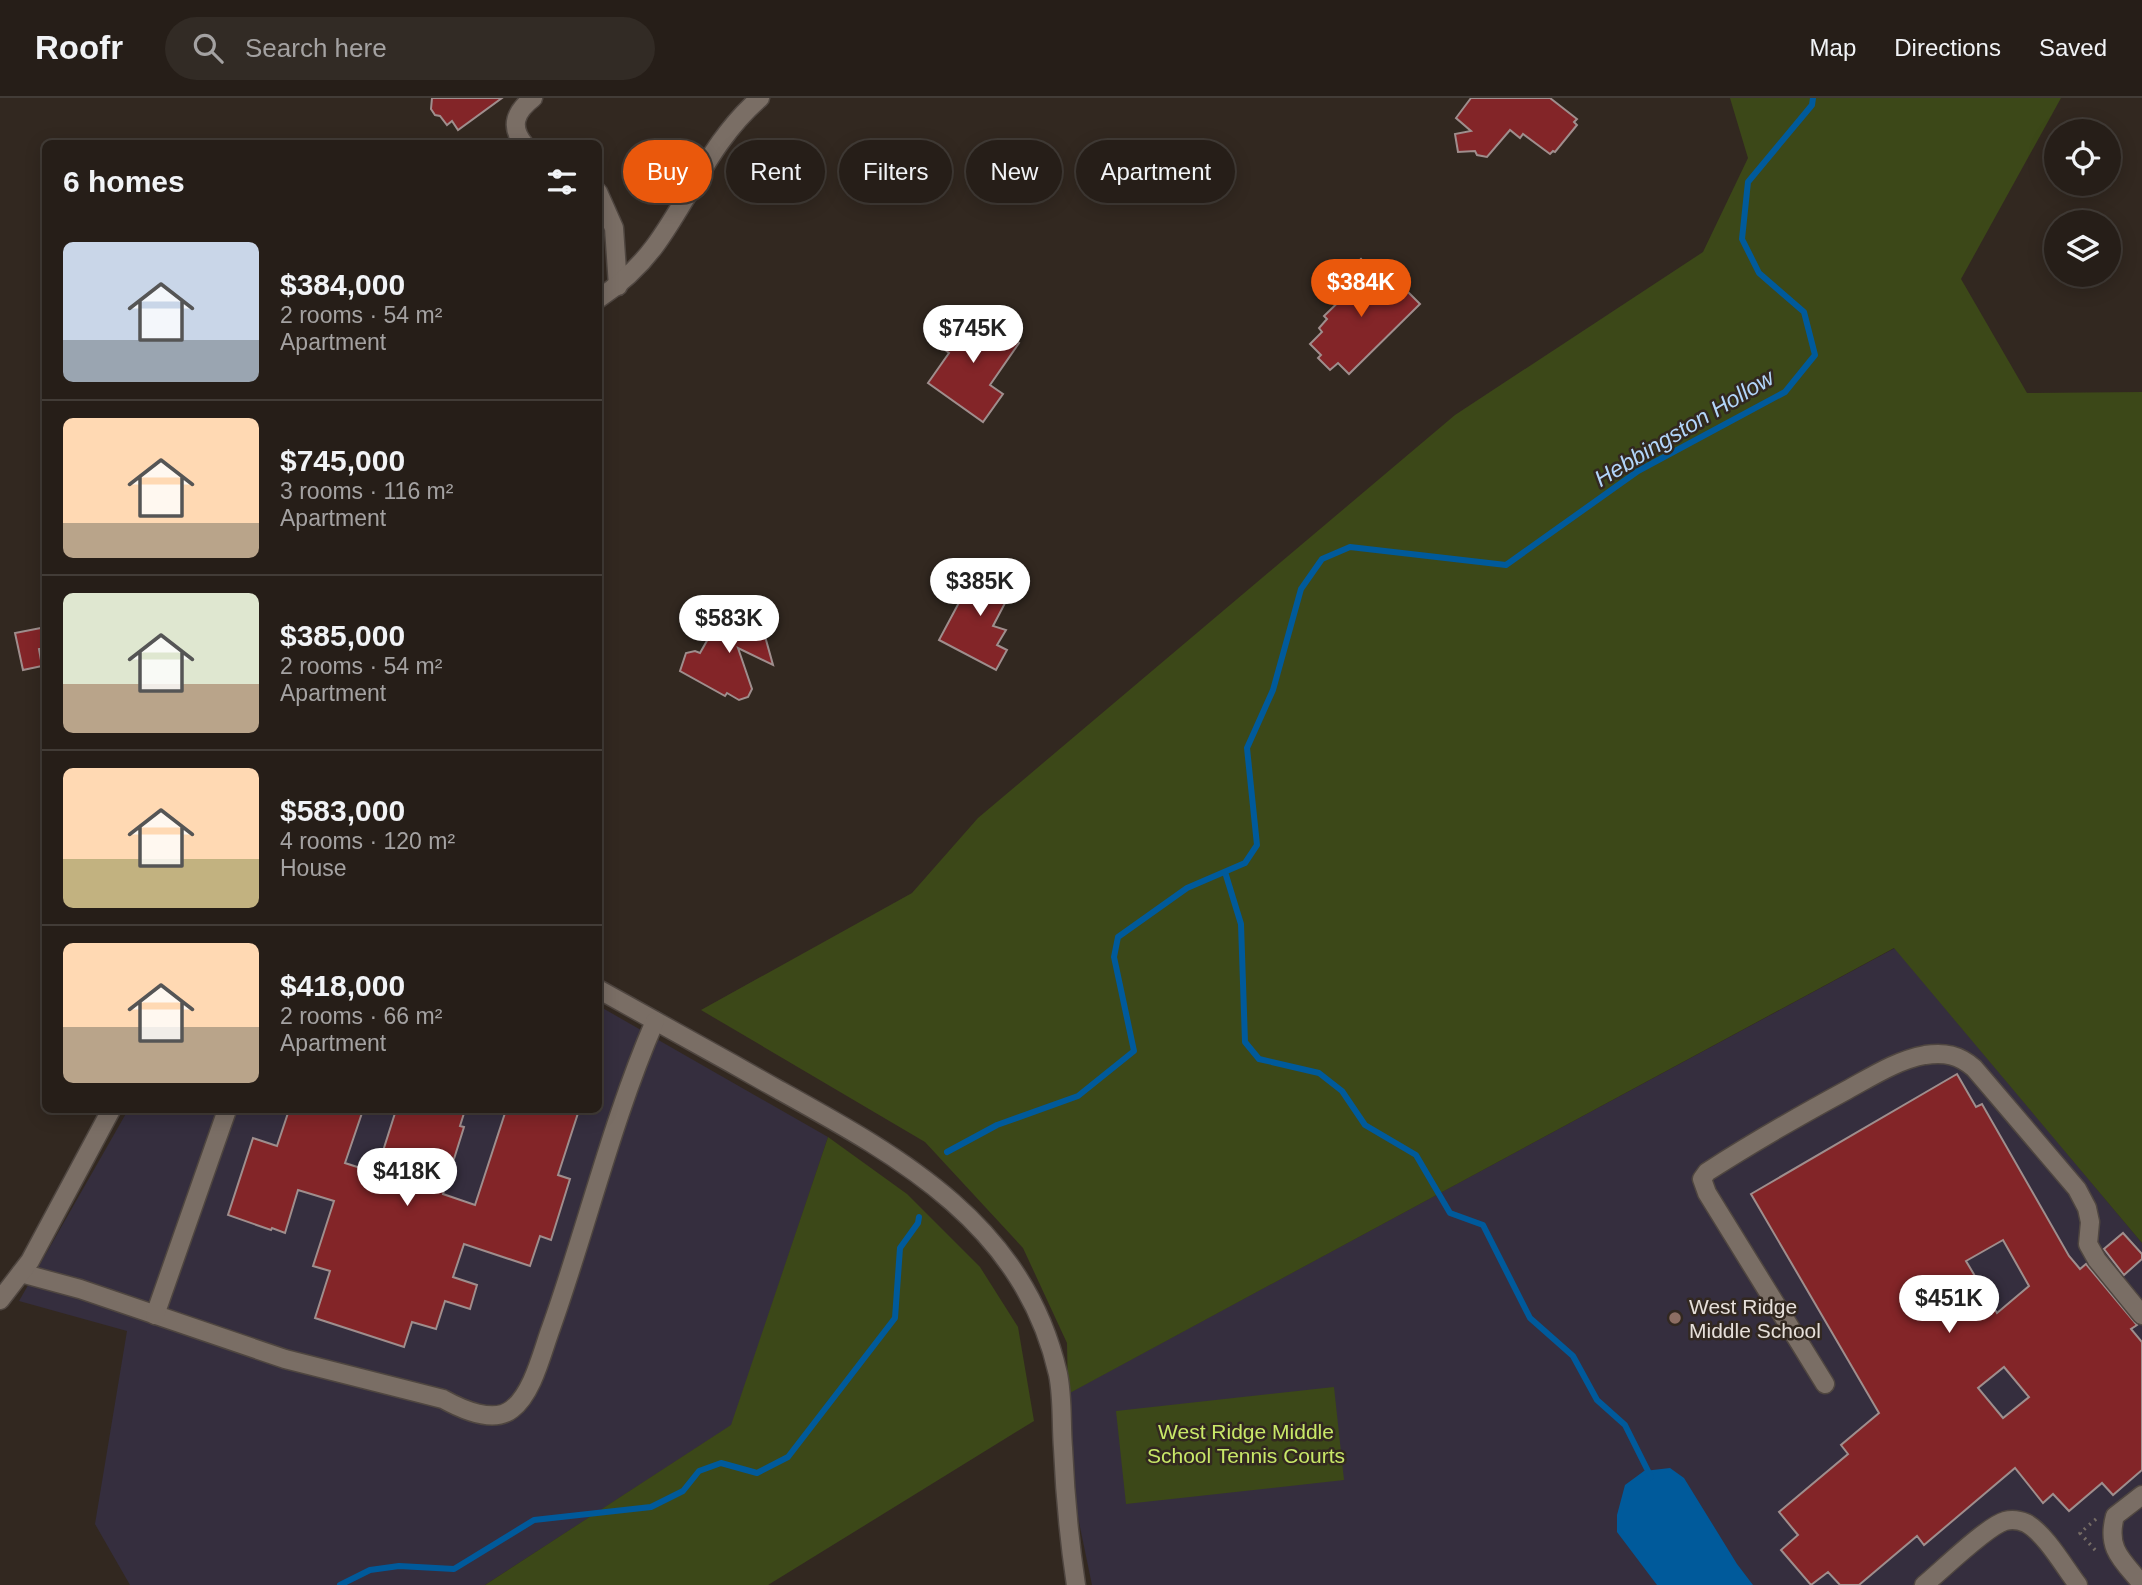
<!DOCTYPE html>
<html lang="en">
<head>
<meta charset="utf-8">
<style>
	:root { --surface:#261e18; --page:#322b25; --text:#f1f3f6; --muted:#a4a2a2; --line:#423c37; --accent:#ea580c }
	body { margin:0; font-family:Arial,sans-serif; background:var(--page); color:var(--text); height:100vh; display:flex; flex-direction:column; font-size:26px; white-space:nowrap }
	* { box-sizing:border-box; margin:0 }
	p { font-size:23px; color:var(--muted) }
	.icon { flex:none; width:38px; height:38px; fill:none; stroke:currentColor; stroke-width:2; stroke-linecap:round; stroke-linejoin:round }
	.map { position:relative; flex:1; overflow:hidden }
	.drawer { position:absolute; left:42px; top:42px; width:560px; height:973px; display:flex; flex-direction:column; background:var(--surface); border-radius:10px; box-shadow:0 4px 18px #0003,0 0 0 2px var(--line) }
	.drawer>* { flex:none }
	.guide { position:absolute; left:623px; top:42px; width:665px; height:63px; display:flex; gap:14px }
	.buttons { position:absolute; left:2044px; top:21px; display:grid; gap:14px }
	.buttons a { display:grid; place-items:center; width:77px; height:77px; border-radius:50%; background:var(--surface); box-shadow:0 4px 18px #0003,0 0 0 2px var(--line); font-size:35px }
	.price { position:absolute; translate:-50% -60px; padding:0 16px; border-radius:24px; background:#fff; color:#222; font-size:23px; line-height:46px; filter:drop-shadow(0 2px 4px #0008) }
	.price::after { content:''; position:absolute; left:50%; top:42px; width:21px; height:16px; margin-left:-10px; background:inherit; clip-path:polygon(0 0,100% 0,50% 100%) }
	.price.active { background:var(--accent); color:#fff }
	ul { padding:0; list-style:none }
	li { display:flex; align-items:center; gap:21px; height:175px; padding:0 21px }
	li+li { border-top:2px solid var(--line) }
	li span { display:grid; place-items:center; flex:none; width:196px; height:140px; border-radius:10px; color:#555 }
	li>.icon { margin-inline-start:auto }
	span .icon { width:84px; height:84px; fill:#fffc; stroke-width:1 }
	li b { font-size:30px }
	h2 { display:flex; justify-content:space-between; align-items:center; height:84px; padding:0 21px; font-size:30px }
	.pill { padding:0 24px; border-radius:32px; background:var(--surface); box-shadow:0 4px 18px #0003,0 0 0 2px var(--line); font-size:24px; line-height:63px }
	.pill.active { background:var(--accent); color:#fff }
	header { display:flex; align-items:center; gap:42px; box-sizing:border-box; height:98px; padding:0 35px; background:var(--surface); border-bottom:2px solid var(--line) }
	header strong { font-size:33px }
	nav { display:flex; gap:38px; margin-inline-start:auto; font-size:24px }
	.search { width:490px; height:63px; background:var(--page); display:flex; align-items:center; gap:18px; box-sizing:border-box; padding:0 24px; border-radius:38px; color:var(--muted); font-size:26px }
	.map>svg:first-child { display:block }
</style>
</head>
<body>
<header>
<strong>Roofr</strong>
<div class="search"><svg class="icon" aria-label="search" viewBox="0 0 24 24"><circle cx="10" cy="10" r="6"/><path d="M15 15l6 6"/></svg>Search here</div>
<nav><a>Map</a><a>Directions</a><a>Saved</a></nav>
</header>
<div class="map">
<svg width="2142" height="1487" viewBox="0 0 2142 1487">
	<rect width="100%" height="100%" fill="#322820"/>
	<!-- education -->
	<g fill="#352e3e">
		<path d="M1895,850l247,295v342h-1050l-38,-184z"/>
		<path d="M599,908l229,131 -96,288 -247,160h-355l-35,-61 32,-193 -108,-30 109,-191h470z"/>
	</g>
	<!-- green -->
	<g fill="#3c4818">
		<path d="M1730,0h331l-100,181 66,114 115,-1v851l-248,-295 -826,446 -1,-51 -44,-95 -98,-106 -224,-132 211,-117 66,-75 477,-403 248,-163 45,-94z"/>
		<path d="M828,1039l79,57 73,73 38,60 16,94 -266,164h-283l246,-160z"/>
		<path d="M1334,1289l10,93 -218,24 -10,-93z"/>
	</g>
	<!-- water -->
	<path fill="#005a9b" d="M1670,1370l14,10 53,86 16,21h-96l-40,-53v-17l8,-30 19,-14z"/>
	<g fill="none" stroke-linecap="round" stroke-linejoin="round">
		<!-- stream -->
		<g stroke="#005a9b" stroke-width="6">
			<path d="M1225,774l16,52 4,118 14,17 60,14 23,18 23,34 51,30 34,58 33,12 47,93 43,38 24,44 28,25 26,52"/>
			<path d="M947,1054l50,-27 81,-29 56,-45 -20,-94 4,-20 69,-49 58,-25 12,-18 -10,-97 26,-58 28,-101 21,-30 28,-12 156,18 132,-94 147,-79 30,-37 -11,-43 -45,-39 -17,-34 6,-57 64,-77 1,-7"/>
			<path d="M340,1487l30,-15 29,-4 55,3 80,-49 117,-13 32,-16 16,-20 22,-8 36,10 31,-16 107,-139 5,-70 18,-25 1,-6"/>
		</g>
	</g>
	<!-- building -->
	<g fill="#832528" stroke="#9f8e8d" stroke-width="2" fill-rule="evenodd">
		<path d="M432,0h70l-44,32 -6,-9 -5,4 -7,-9 -5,-1 -4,-6z"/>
		<path d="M1471,0h79l27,21 -3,3 3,3 -22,27 -2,-1 -3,3 -27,-20 -3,4 -10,-8 -23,27 -10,-2 -2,-4 -17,1 -3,-18 16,-3 -15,-13z"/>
		<path d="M1361,161l34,36 8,-8 17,17 -71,70 -11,-11 -8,7 -12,-12 3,-3 -11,-11 12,-12 -3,-4 8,-9 -3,-3 28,-27 -11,-10z"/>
		<path d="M961,218l9,6 2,-4 7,5 3,-5 37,25 -29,42 13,9 -20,28 -55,-39 21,-30 -10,-8z"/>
		<path d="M974,465l41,21 -22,42 13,4 -9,15 10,5 -11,20 -57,-30 31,-58 -5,-2z"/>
		<path d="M720,500l46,26 -3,5 10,36 -35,-17 14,41 -4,8 -9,3 -12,-7 -2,3 -45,-25 6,-18 9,-2 5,2 8,-14 10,-2 11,-18z"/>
		<path d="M46,529v21l-7,1 3,17 -19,4 -8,-37z"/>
		<path d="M1957,976l19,33 6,-3 87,152 11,13 6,-5 51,61 -6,4 11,13v128l-29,25 -11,-12 -33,28 -16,-17 -10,9 -28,-35 -91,77 -7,-9 -58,49h-19l-12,-13 -17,13 -30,-35 17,-15 -19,-23 69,-58 -7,-9 38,-32 -128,-219zM2003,1142l26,46 -32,27 -31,-52zM2004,1269l25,30 -26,21 -25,-30z"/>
		<path d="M289,1012h74l-18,53 31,10 20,-63h69l-5,16 4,1 -21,67 32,11 31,-95h73l-21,65 12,4 -19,61 -11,-4 -10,30 -66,-22 -11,33 24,8 -7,24 -25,-8 -9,28 -24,-7 -8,25 -89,-29 15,-47 -17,-5 21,-65 -36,-11 -13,43 -13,-5 -1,2 -43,-15 25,-77 24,8z"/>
		<path d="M2123,1135l19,21v5l-18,16 -20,-26z"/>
	</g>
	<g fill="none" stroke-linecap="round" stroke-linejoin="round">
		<defs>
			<g id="minor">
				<path d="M524,46c-15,-18 -8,-33 9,-46"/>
				<path d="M598,94l16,36 4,58"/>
				<path d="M598,201c21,-14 41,-32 56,-52 37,-50 57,-107 106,-149"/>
				<path d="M598,891c61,34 121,67 181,101 123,68 245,135 279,284 5,24 3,50 5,74 2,46 6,91 13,137"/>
				<path d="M21,1175l59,16 205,70 158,40c18,10 51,25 69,10 21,-16 30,-57 39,-81 36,-101 61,-208 104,-307"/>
				<path d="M0,1202l30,-39 81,-151"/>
				<path d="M155,1217l72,-205"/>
				<path d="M1825,1286l-118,-191 -5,-14 5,-7c45,-29 92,-56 140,-82 24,-13 50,-30 78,-35 20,-3 34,0 49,13l103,121 10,19 3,14 -2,22 9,16 45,55"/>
				<path d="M2142,1397l-27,21c-9,33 7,44 27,68"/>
				<path d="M1924,1487c17,-14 63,-59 81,-64 7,-2 14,-1 21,2 19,10 39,45 52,62"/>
			</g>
		</defs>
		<!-- minor casing -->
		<use href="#minor" stroke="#4f4640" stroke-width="21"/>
		<!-- path -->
		<path stroke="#756c65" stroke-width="3.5" stroke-dasharray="2 5" stroke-linecap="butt" d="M2096,1421l-16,14 16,18"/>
		<!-- minor -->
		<use href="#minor" stroke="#7a6e65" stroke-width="18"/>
	</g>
	<!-- markers -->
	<circle fill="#8d6e63" stroke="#322820" stroke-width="2.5" cx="1675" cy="1220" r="7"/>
	<g text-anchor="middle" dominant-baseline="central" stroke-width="5" stroke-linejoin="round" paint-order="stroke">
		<!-- poi labels -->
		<g font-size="21" fill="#e6dfda" stroke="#322820" text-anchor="start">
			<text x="1689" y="1208">West Ridge<tspan x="1689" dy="24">Middle School</tspan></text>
		</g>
		<!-- park labels -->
		<g font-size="21" fill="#c9e868" stroke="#322820">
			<text x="1246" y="1333">West Ridge Middle<tspan x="1246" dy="24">School Tennis Courts</tspan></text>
		</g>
		<!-- water labels -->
		<g font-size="23" font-style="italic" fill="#b2d5fa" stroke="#322820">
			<text transform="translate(1684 330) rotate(-31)">Hebbingston Hollow</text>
		</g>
	</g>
</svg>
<div class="buttons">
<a><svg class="icon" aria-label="locate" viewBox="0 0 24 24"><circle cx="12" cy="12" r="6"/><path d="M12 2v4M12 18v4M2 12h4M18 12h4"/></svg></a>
<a><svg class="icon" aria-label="layers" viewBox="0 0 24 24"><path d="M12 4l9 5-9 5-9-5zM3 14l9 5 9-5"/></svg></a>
</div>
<b class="price active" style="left:1361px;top:221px">$384K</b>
<b class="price" style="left:973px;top:267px">$745K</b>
<b class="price" style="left:980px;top:520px">$385K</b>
<b class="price" style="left:729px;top:557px">$583K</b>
<b class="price" style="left:407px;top:1110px">$418K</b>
<b class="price" style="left:1949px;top:1237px">$451K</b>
<div class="guide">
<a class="pill active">Buy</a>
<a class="pill">Rent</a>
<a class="pill">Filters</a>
<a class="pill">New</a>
<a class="pill">Apartment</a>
</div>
<section class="drawer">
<h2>6 homes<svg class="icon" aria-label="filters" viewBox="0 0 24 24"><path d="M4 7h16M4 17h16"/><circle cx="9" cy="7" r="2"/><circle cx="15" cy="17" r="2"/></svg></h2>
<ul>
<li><span style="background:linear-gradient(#c9d6e8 70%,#9aa5b1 0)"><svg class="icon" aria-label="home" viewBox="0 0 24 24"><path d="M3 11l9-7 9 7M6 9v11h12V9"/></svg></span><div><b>$384,000</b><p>2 rooms · 54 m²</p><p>Apartment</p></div></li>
<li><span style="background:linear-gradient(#ffd9b3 75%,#b9a48a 0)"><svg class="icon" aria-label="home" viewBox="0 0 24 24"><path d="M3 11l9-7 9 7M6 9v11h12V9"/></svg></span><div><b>$745,000</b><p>3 rooms · 116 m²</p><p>Apartment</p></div></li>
<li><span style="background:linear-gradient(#dfe7d0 65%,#b9a48a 0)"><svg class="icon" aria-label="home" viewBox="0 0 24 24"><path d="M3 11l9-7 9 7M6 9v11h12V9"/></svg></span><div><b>$385,000</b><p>2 rooms · 54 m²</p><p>Apartment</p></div></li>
<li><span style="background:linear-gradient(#ffd9b3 65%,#c2b280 0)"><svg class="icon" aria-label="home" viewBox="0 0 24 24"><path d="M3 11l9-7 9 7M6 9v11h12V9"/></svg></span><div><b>$583,000</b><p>4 rooms · 120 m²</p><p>House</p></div></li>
<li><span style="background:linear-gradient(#ffd9b3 60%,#b9a48a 0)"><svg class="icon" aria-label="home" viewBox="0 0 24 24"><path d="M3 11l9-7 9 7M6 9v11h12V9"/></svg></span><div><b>$418,000</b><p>2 rooms · 66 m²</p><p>Apartment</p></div></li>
</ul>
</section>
</div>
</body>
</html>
